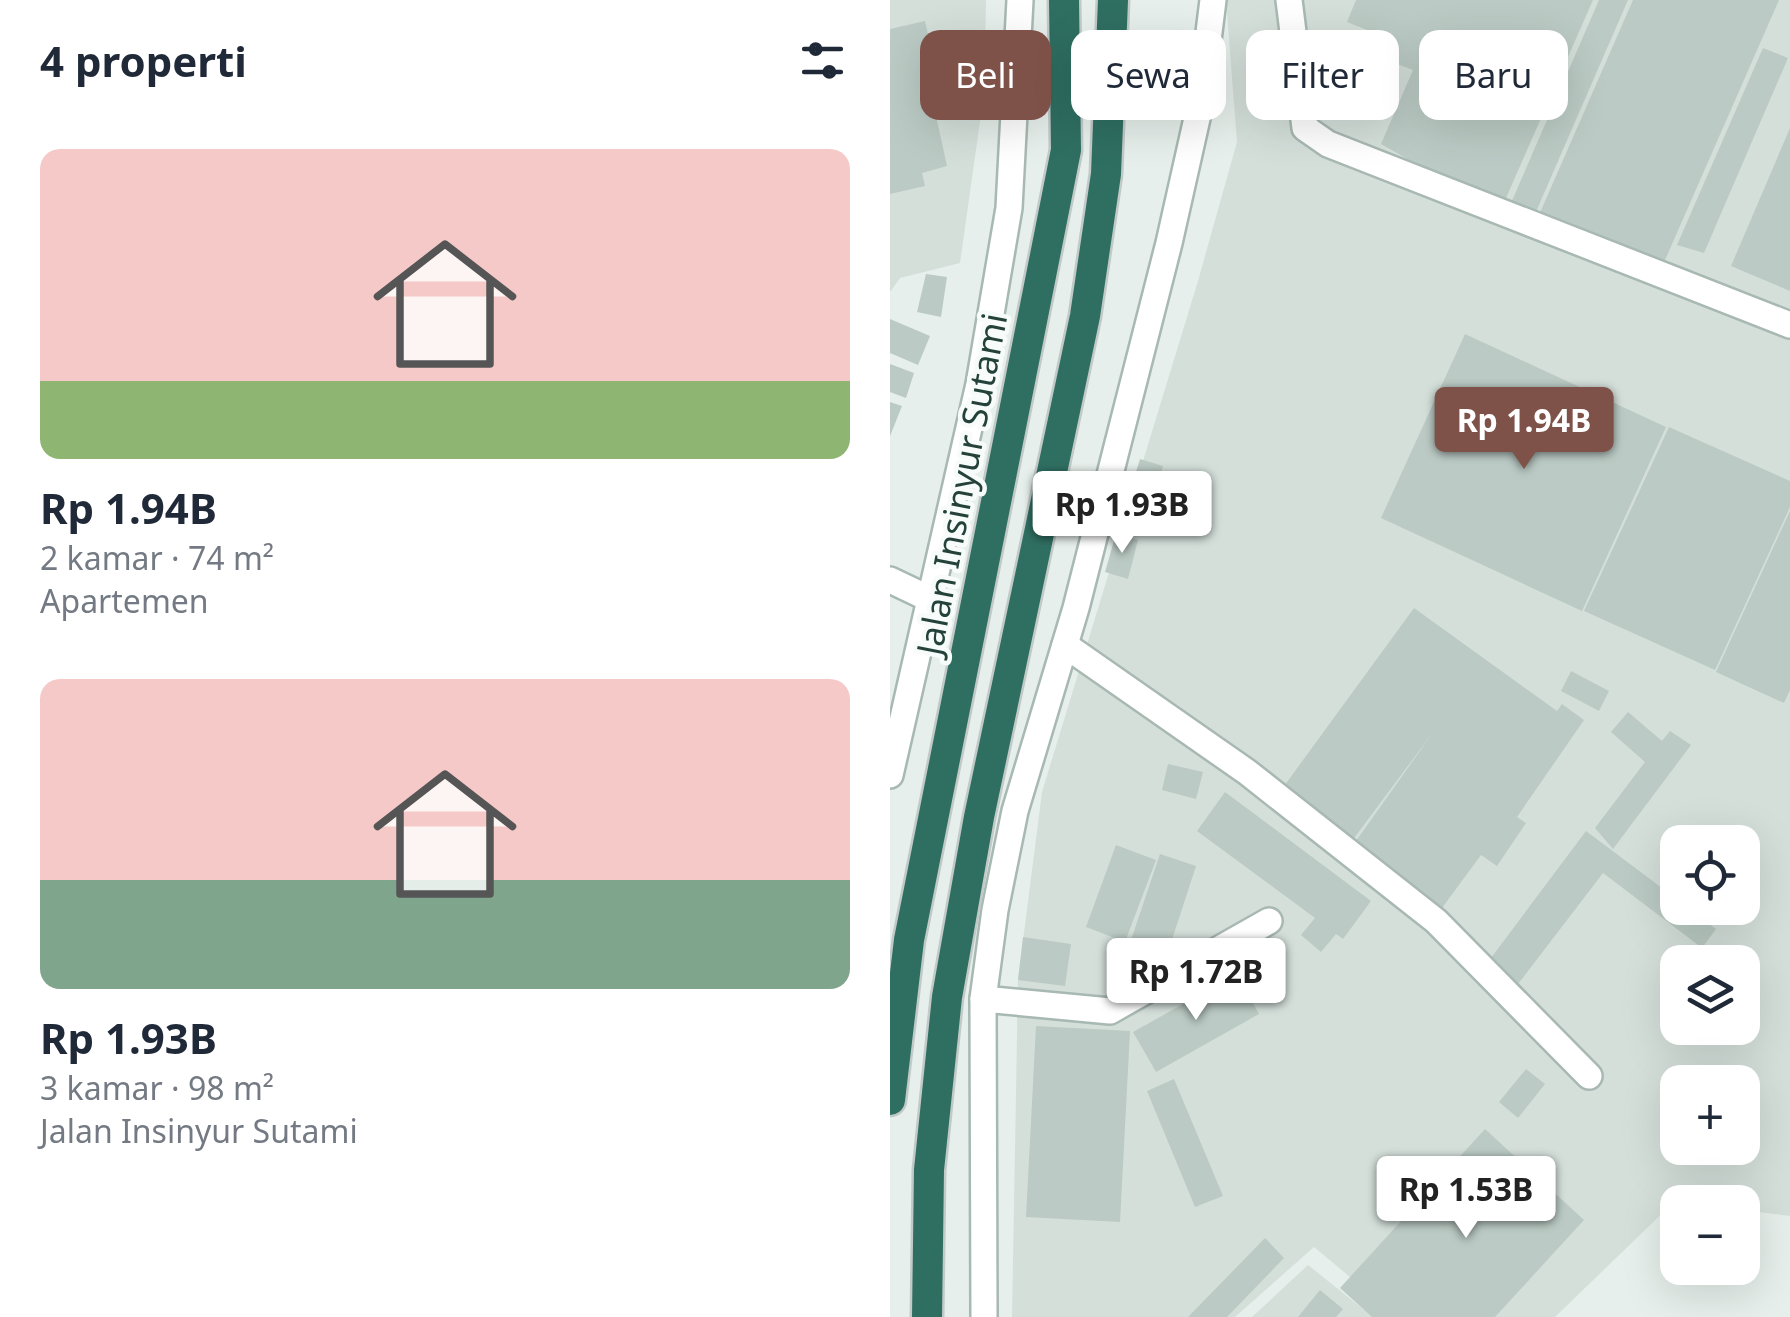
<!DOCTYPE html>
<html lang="id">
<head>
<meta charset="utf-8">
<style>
	:root { --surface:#fff; --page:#f2f2f3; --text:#1f2937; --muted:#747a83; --accent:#7f5249 }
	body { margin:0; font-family:"Noto Sans",sans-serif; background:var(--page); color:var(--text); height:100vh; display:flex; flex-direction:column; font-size:38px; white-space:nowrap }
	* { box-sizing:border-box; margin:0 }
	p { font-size:32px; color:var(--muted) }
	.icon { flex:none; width:55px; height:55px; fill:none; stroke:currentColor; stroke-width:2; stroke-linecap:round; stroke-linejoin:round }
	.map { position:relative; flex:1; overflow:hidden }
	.panel { display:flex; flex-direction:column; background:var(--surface); width:890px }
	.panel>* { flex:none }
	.top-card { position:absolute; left:30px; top:30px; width:720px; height:90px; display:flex; gap:20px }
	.fabs { position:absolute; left:770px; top:825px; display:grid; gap:20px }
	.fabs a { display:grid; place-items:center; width:100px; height:100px; border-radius:20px; background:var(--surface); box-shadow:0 10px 40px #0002; font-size:50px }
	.price { position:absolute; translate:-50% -85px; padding:0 22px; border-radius:10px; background:#fff; color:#222; font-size:32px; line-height:65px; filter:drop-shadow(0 2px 5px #0008) }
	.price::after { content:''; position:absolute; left:50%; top:60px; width:30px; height:22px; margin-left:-15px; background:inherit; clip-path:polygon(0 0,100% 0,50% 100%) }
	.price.on { background:var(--accent); color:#fff }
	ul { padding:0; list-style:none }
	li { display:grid; align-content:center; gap:20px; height:530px; padding:0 40px }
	li span { display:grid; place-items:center; height:310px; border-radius:20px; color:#555 }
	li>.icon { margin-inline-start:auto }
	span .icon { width:180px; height:180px; fill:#fffc; stroke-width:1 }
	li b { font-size:42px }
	h2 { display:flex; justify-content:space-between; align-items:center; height:120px; padding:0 40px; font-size:42px }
	.tag { padding:0 35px; border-radius:20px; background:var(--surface); box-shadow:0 10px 40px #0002; font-size:35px; line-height:90px }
	.tag.on { background:var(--accent); color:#fff }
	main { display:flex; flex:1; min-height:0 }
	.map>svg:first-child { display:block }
</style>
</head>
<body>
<main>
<section class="panel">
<h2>4 properti<svg class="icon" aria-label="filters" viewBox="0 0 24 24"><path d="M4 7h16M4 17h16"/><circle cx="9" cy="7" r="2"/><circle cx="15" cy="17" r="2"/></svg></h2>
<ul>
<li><span style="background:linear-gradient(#f6c9c9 75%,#8fb573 0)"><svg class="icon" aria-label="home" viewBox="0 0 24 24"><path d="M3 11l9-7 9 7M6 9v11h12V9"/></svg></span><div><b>Rp 1.94B</b><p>2 kamar · 74 m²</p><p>Apartemen</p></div></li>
<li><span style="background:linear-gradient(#f6c9c9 65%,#7fa58c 0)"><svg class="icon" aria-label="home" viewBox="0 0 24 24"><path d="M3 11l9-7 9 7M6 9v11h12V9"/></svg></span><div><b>Rp 1.93B</b><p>3 kamar · 98 m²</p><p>Jalan Insinyur Sutami</p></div></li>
</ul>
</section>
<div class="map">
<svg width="900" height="1317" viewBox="0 0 900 1317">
	<rect width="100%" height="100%" fill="#e6efeb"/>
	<!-- built -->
	<g fill="#d4dfda" fill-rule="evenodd">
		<path d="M0,0h96l-2,93 -24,170 -60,15 -10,14z"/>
		<path d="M336,0h564v1216l-47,-6 -1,-8 -67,-1 -120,116h-157l-84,-70 -79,70h-223l6,-337 24,-188 156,-511 39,-139zM788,842h64v66h-64zM788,962h64v66h-64zM788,1082h64v66h-64z"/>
		<path d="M418,1265l65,52h-121z"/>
	</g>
	<!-- building -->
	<g fill="#bbcac4">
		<path d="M466,0h237l-87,198 -67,-21 -58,-33 32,-74 -50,-19 9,-19 -25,-10z"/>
		<path d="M709,0h29l-93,214 -24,-11z"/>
		<path d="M743,0h146l-117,267 -123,-52z"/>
		<path d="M35,21l18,79 -10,2 14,64 -25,7 3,13 -35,8v-165z"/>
		<path d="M873,48l25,10 -84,195 -27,-8z"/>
		<path d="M900,128v163l-59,-25z"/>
		<path d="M36,274l21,3 -6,40 -24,-5z"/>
		<path d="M0,319l40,17 -12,29 -28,-12z"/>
		<path d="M575,334l201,93 -84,184 -201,-93z"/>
		<path d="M0,364l24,9 -8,25 -16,-6z"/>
		<path d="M0,402l12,4 -12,30z"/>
		<path d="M779,427l121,54v26l-75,163 -131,-59z"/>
		<path d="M250,459l23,7 -11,39 -24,-7z"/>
		<path d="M900,511v179l-6,13 -68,-31z"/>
		<path d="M226,534l22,6 -10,39 -23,-7z"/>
		<path d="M524,608l143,103 5,-7 22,16 -67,97 9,6 -29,43 -16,-11 -42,57 -88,-64 83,-117 -85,114 -70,-52z"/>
		<path d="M681,671l38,20 -10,20 -38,-20z"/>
		<path d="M738,712l34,29 8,-10 21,14 -78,104 -18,-21 50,-66 -34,-30z"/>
		<path d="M278,764l35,8 -7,27 -34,-9z"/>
		<path d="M335,792l146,109 -28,38 -7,-5 -15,18 -20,-17 14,-17 -118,-87z"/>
		<path d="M696,831l92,69v8h10l28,21 -14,19 -99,-75 -88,115 -30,-22z"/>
		<path d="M226,845l40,15 -31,82 -39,-15z"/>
		<path d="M270,854l36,12 -29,89 -37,-12z"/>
		<path d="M133,937l48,7 -6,42 -47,-6z"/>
		<path d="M347,974l22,40 -103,58 -23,-40z"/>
		<path d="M146,1026l94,5 -10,191 -94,-5z"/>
		<path d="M636,1069l19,15 -27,34 -19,-16z"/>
		<path d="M284,1079l49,117 -28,11 -48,-116z"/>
		<path d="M595,1129l99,91 -89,97h-123l-32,-29z"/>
		<path d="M375,1238l19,20 -57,59h-39z"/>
		<path d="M430,1290l23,19 -7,8h-38z"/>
	</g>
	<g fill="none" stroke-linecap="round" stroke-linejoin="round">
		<defs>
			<g id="minor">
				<path d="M399,0l16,128 23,16 462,181"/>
				<path d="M0,580l42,20"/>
				<path d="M175,645l182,127 189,149 153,155"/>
				<path d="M0,775l89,-391 30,-176 11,-208"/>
				<path d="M93,999l127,12 159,-90"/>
				<path d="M94,1317l-1,-318 12,-89 20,-99 61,-203 93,-365 31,-138 13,-105"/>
			</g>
			<g id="highway">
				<path d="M0,1100l19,-160 157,-790 -2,-150"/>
				<path d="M37,1317l2,-147 18,-173 32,-180 106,-501 21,-142 7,-174"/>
			</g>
		</defs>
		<!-- minor casing -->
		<use href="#minor" stroke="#a8b8b2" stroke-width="30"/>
		<!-- highway casing -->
		<use href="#highway" stroke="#c2cac8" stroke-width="35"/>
		<!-- minor -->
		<use href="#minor" stroke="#fff" stroke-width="25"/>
		<!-- highway -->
		<use href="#highway" stroke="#2f6f62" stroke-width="30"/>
	</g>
	<g text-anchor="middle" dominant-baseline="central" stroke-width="9" stroke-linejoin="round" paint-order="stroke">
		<!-- street labels -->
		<g font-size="35" fill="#24423a" stroke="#f7fbf9">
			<text transform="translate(71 484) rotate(-79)">Jalan Insinyur Sutami</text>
		</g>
	</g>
</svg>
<div class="fabs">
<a><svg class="icon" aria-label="locate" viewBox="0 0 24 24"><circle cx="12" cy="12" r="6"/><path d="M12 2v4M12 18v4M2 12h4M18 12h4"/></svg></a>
<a><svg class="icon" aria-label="layers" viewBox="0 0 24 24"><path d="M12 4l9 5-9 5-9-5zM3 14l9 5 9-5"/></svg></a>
<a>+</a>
<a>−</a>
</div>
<b class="price on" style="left:634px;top:472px">Rp 1.94B</b>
<b class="price" style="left:232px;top:556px">Rp 1.93B</b>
<b class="price" style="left:306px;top:1023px">Rp 1.72B</b>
<b class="price" style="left:576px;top:1241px">Rp 1.53B</b>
<div class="top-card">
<a class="tag on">Beli</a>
<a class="tag">Sewa</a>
<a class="tag">Filter</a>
<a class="tag">Baru</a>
</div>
</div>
</main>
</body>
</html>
